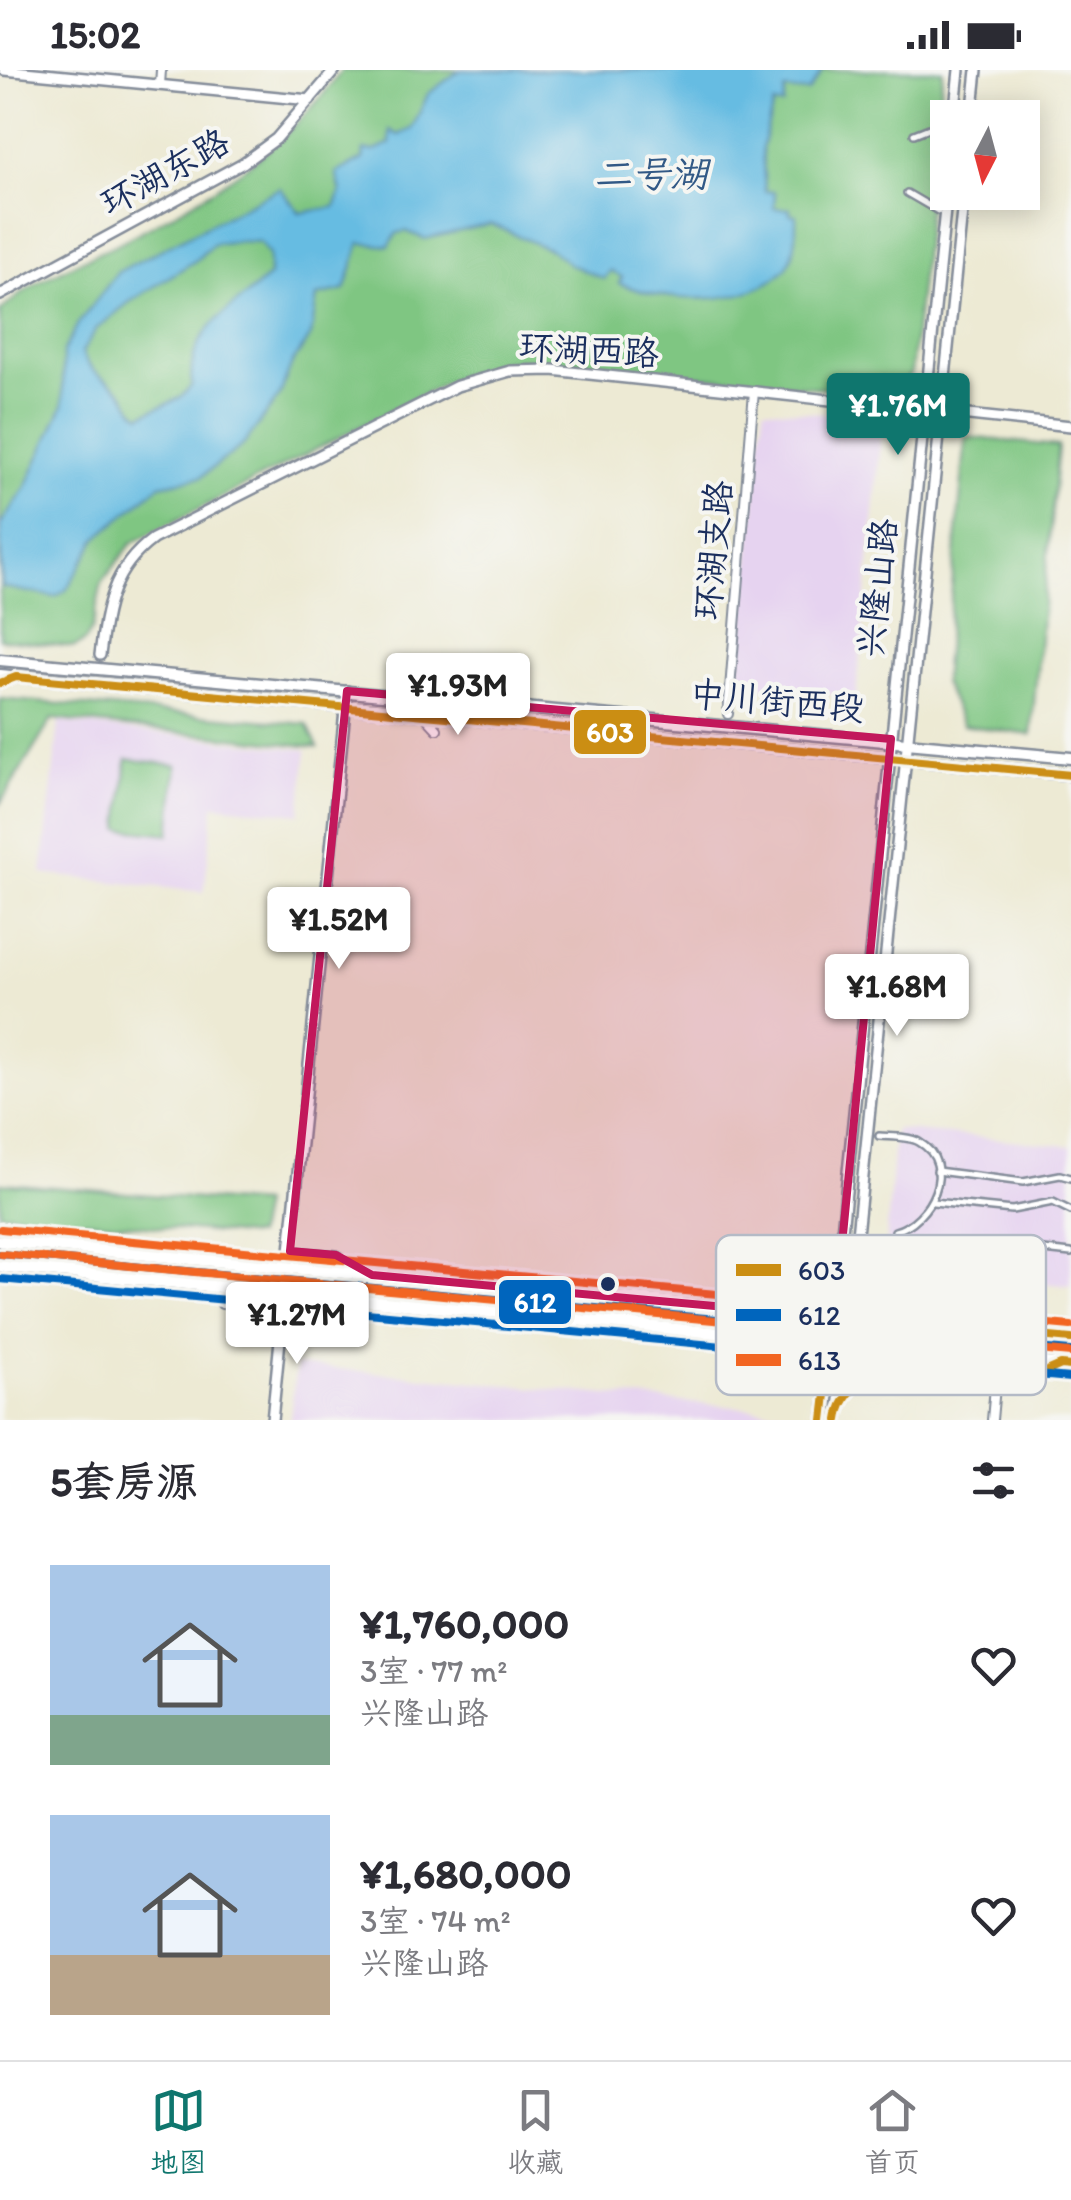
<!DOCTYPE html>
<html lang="zh">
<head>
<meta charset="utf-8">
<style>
	:root { --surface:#fff; --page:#f7f7f7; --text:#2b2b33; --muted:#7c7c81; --line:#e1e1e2; --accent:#0f766e }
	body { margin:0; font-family:Itim,"LXGW WenKai TC",sans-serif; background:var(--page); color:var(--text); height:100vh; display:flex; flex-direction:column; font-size:38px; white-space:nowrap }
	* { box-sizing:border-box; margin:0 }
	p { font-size:32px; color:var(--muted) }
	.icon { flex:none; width:55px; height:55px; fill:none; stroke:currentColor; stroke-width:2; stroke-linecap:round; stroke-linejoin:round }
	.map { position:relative; height:1350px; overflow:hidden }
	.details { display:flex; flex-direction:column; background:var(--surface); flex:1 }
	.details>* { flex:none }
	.needle { width:65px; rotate:186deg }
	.fabs { position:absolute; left:930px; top:30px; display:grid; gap:20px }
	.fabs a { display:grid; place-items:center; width:110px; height:110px; border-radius:0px; background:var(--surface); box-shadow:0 5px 25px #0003; font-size:50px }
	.price { position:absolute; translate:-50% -85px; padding:0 22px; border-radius:10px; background:#fff; color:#222; font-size:32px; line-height:65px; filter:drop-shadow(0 2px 5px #0008) }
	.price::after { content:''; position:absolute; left:50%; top:60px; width:30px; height:22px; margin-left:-15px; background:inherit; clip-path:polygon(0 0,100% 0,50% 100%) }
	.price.active { background:var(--accent); color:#fff }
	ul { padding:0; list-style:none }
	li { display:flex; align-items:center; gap:30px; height:250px; padding:0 50px }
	li span { display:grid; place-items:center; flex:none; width:280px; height:200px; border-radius:0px; color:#555 }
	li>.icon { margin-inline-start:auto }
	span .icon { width:120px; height:120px; fill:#fffc; stroke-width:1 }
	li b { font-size:42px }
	h2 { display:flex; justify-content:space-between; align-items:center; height:120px; padding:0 50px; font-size:42px }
	.status { display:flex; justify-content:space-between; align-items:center; height:70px; padding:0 50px; background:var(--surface); direction:ltr }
	.status svg { height:28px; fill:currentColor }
	.tab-bar { display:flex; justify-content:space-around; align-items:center; height:140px; border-top:2px solid var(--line); background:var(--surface); font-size:28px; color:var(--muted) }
	.tab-bar a { display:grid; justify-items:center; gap:5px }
	.tab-bar .active { color:var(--accent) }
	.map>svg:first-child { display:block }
</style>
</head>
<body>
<div class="status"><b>15:02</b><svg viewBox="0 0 49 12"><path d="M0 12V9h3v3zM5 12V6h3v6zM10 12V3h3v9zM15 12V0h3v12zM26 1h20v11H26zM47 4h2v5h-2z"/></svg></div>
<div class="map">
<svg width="1071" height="1350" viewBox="0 0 1071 1350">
	<rect width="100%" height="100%" fill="#f6f6f2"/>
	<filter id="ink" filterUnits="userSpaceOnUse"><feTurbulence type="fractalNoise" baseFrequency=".01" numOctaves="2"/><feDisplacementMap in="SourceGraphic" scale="20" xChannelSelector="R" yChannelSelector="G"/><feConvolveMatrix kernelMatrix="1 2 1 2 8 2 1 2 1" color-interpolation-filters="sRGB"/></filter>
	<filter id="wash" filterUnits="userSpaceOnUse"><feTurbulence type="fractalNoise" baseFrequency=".0048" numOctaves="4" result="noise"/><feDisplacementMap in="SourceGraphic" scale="40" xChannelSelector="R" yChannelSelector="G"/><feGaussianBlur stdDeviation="2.25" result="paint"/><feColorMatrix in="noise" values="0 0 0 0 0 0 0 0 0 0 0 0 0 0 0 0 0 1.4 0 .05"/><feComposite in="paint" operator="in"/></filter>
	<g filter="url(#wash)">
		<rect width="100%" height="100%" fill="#edead4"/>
		<!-- built -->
		<g fill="#e6d3f0">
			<path d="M764,338l119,11 -27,278 -119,-12z"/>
			<path d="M59,652l248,28 -7,64 -86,-9 -10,87 -162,-18z"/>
			<path d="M895,1059l176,17v140l-187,-18z"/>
			<path d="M296,1295l490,47 -1,8h-495z"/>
		</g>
		<!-- green -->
		<g fill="#7fc682" stroke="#4d7a70" stroke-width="2.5">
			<path d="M342,0h601l-32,303 -18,22 -350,-34 -34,1 -51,15 -326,166 -30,39 -10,47 -7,12 -11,6 -74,-8v-327c30,-31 75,-48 113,-66 90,-46 169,-92 229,-176z"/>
			<path d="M966,367l92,9 -27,289 -68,-10 -20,-43z"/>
			<path d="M0,629l307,25 11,23 -266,-28 -52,85z"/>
			<path d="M127,689l50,6 -7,69 -50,-5z"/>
			<path d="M0,1113l262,21 -6,32 -256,-23z"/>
		</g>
		<!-- water -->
		<path fill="#66bce2" stroke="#4076a0" stroke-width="2.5" fill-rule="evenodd" d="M460,0h363l-15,22 -23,-2 -2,15h-10l-11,43 3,43 10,1 -1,16 16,1v5l6,1c0,17 1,40 -11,54 -37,40 -122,34 -166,14l3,-6 -12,-6 -6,8 -33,-14 -20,-15 -60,-26 -66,15 -19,-8 -9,2 -8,13 -29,-3 -15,47 -28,6 -6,40 -19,27 -12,32 -36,49 -43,33 -41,8 -63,53 -31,52 -11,7 -53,-10 -2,-62 25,-36 38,-83v-54l15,-28 40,-52 162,-84 20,25 35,-6 6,-15 -5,-19 27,-14 1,-9 11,1 15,-7v-14l8,5 14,-6 16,-35zM239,171l21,1 9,13v21c-35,34 -84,53 -77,109l-12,13 -39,17c-12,-8 -11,-15 -20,-24 -15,-16 -31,-15 -39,-39l14,-23 32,-26 68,-43 17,-16z"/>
	</g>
	<g filter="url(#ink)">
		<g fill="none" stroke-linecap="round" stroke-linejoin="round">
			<defs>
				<g id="pedestrian">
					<path d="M914,64l33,-13"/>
					<path d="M932,95l10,1"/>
					<path d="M907,123l31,18"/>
					<path d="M879,1066c12,1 30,0 40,6 40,23 11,80 -24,89"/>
					<path d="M937,1101l86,11 37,-7 11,3"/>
					<path d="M933,1132l79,8 41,-8 18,9"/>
					<path d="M990,1174l81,9"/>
				</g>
				<g id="minor">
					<path d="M160,15l1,-15"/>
					<path d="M423,644l14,15"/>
					<path d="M728,644l26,-323"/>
					<path d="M290,1181l46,4 32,18"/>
					<path d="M204,1215l18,19"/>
					<path d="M992,1350l4,-45"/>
				</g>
				<g id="tertiary">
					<path d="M4,0l306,30"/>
					<path d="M954,48l5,-48"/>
					<path d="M972,48l5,-48"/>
					<path d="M0,225l243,-132 33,-24 59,-69"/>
					<path d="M100,585c6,-48 12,-86 53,-116l304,-153 53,-15 42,-1 519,56"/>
					<path d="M290,1181l57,-560"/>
					<path d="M272,1350l11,-110"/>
					<path d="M823,1350l125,-1240"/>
					<path d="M838,1350l126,-1228"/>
				</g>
				<g id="secondary">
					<path d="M0,590l1071,98"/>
					<path d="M0,605l1071,100"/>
				</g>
				<g id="primary">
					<path d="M0,1171l1071,98"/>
					<path d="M0,1196l1071,100"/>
				</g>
			</defs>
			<!-- pedestrian casing -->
			<use href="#pedestrian" stroke="#848c99" stroke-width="10"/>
			<!-- minor casing -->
			<use href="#minor" stroke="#848c99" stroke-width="12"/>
			<!-- tertiary casing -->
			<use href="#tertiary" stroke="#848c99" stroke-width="14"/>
			<!-- secondary casing -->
			<use href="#secondary" stroke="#848c99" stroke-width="15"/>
			<!-- primary casing -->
			<use href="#primary" stroke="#848c99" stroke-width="16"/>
			<!-- pedestrian -->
			<use href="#pedestrian" stroke="#fff" stroke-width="5"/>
			<!-- minor -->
			<use href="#minor" stroke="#fff" stroke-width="8"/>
			<!-- tertiary -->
			<use href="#tertiary" stroke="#fff" stroke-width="9"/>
			<!-- secondary -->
			<use href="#secondary" stroke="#fff" stroke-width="10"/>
			<!-- primary -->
			<use href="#primary" stroke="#fff" stroke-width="11"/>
			<defs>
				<g id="bus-1">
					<path d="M0,613l16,-6 1055,98"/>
					<path d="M823,1350l12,-103 236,22"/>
					<path d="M838,1350c2,-25 25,-41 44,-55l149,13 30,-13 10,1"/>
				</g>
				<g id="bus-2">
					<path d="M0,1184l1070,97"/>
					<path d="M0,1209l1070,99"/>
				</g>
				<g id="bus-3">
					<path d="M1,1159l1070,97"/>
					<path d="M1,1184l1070,99"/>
				</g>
			</defs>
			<!-- bus-1 casing -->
			<use href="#bus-1" stroke="#f6f6f2" stroke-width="15"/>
			<!-- bus-2 casing -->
			<use href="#bus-2" stroke="#f6f6f2" stroke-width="15"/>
			<!-- bus-3 casing -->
			<use href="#bus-3" stroke="#f6f6f2" stroke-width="15"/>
			<!-- bus-1 -->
			<use href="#bus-1" stroke="#cb8e13" stroke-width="8"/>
			<!-- bus-2 -->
			<use href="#bus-2" stroke="#0065bd" stroke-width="8"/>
			<!-- bus-3 -->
			<use href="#bus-3" stroke="#f26522" stroke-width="8"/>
		</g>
	</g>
	<!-- marked area -->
	<path fill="#c2185b" fill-opacity="0.2" stroke="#c2185b" stroke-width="8" stroke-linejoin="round" d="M347,621l544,48 -56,578 -463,-42 -36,-20 -46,-4z"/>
	<!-- markers -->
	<circle fill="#1b2f5e" stroke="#f6f6f2" stroke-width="4" cx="608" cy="1214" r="9"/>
	<g text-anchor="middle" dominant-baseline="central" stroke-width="8" stroke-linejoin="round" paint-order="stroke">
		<!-- street labels -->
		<g font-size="35" fill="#1b2f5e" stroke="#f6f6f2">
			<text transform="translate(165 102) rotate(-29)">环湖东路</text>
			<text transform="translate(589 280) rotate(3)">环湖西路</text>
			<text transform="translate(713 480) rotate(-85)">环湖支路</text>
			<text transform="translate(877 518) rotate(-84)">兴隆山路</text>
			<text transform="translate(777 631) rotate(5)">中川街西段</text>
		</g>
		<!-- water labels -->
		<g font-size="38" font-style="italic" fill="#325986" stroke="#f6f6f2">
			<text x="651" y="104">二号湖</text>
		</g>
	</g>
	<!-- legend -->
	<rect x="716" y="1165" width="330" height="160" rx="15" fill="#f6f6f2" stroke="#b4bac6" stroke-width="2.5"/>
	<rect x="736" y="1194" width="45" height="12" fill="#cb8e13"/>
	<rect x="736" y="1239" width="45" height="12" fill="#0065bd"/>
	<rect x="736" y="1284" width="45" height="12" fill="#f26522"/>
	<g font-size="28" fill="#1b2f5e">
		<text x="798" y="1210">603</text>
		<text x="798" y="1255">612</text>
		<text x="798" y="1300">613</text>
	</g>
	<g stroke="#f6f6f2" stroke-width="4">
		<rect x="572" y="638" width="76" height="48" rx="10" fill="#cb8e13"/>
		<rect x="497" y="1208" width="76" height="48" rx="10" fill="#0065bd"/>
	</g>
	<g font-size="28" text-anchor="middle" font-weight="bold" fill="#fff">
		<text x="610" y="672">603</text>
		<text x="535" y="1242">612</text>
	</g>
</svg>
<div class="fabs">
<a><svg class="needle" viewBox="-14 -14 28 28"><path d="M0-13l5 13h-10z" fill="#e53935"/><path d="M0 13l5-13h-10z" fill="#7c7c81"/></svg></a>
</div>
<b class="price active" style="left:898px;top:388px">¥1.76M</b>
<b class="price" style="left:458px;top:668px">¥1.93M</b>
<b class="price" style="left:339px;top:902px">¥1.52M</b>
<b class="price" style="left:897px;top:969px">¥1.68M</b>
<b class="price" style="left:297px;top:1297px">¥1.27M</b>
</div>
<section class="details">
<h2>5套房源<svg class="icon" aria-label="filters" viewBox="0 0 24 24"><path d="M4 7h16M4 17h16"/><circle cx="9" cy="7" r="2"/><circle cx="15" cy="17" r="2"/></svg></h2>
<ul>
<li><span style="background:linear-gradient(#a9c7e8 75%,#7fa58c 0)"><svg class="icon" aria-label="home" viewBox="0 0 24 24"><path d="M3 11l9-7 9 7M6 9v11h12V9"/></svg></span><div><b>¥1,760,000</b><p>3室 · 77 m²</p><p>兴隆山路</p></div><svg class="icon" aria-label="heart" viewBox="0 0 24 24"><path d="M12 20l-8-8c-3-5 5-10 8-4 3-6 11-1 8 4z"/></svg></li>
<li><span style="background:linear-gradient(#a9c7e8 70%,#b9a48a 0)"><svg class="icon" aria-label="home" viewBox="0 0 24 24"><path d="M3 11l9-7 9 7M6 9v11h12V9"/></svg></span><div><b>¥1,680,000</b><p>3室 · 74 m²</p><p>兴隆山路</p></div><svg class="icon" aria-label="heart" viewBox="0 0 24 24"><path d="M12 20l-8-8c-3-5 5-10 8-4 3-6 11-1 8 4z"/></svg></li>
</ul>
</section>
<nav class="tab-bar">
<a class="active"><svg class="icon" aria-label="map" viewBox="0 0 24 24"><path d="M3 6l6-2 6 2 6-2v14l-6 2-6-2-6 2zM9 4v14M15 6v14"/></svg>地图</a>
<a><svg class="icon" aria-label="saved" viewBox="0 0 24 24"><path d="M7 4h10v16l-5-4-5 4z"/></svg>收藏</a>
<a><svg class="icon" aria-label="home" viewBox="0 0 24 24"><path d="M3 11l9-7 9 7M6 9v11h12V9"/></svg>首页</a>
</nav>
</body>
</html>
